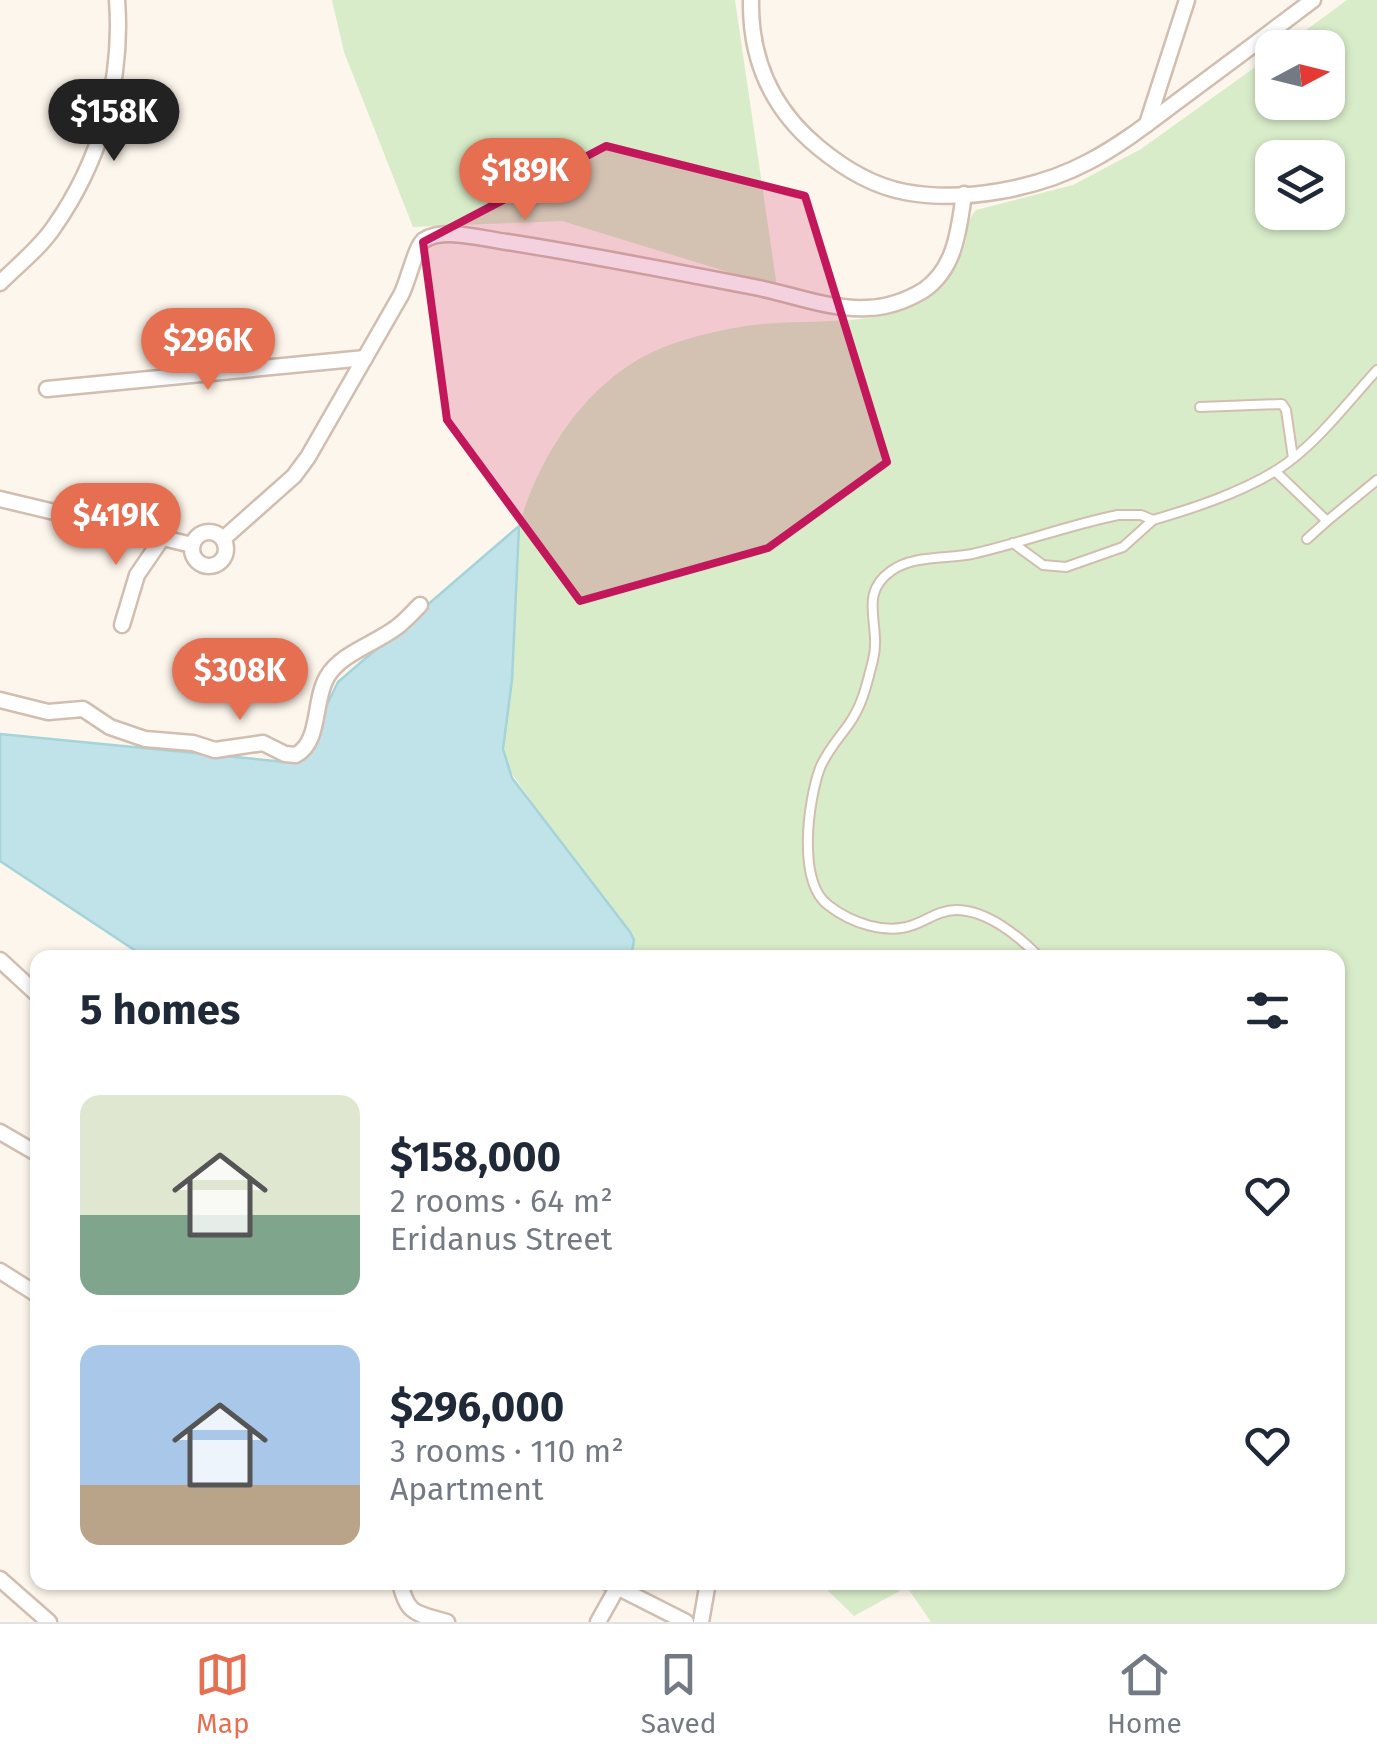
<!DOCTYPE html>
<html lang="en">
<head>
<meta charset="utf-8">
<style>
	:root { --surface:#fff; --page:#f2f2f3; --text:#1f2937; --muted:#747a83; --line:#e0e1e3; --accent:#e76f51 }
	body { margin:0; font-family:"Fira Sans",sans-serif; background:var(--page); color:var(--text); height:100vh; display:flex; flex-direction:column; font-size:38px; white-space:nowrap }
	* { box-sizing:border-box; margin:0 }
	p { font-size:32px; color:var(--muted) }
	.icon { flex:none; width:55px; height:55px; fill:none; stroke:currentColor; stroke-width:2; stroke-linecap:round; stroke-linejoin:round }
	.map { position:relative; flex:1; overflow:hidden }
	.sheet { position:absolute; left:30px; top:950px; width:1315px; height:640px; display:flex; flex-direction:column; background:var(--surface); border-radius:20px; box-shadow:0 2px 8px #0004 }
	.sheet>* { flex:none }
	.needle { width:65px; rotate:83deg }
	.fabs { position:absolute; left:1255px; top:30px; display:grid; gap:20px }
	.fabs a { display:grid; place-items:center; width:90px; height:90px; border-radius:20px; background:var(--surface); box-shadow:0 2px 8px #0004; font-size:50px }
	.price { position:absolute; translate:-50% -85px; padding:0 22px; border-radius:35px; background:var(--accent); color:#fff; font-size:32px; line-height:65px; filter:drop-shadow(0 2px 5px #0008) }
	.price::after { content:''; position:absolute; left:50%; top:60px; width:30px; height:22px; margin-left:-15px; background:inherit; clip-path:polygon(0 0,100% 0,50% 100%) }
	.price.selected { background:#222; color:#fff }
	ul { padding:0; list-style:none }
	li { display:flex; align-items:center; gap:30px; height:250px; padding:0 50px }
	li span { display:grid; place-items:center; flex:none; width:280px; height:200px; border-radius:20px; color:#555 }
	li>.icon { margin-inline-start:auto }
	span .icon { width:120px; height:120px; fill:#fffc; stroke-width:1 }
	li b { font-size:42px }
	h2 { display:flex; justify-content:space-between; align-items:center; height:120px; padding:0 50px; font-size:42px }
	.tabs { display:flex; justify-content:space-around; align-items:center; height:140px; border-top:2px solid var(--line); background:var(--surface); font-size:28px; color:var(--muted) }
	.tabs a { display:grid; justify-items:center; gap:5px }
	.tabs .selected { color:var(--accent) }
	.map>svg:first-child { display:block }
</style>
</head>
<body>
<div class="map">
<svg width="1377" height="1622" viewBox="0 0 1377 1622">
	<rect width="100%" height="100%" fill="#fdf6ec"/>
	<!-- green -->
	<g fill="#d8ecc9" fill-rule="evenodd">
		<path d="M332,0h403l42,287 -215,-66 -149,6 -69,-175z"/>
		<path d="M1347,0h30v1622h-446l-24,-35 -53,29 -34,-33 518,-1v-624l-707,-1 3,-7 -128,-185c-6,-37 5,-77 7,-113 2,-35 -1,-99 7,-129 17,-60 57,-125 111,-159 32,-21 77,-32 115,-38 56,-9 130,4 178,-27 17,-12 35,-34 41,-54 3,-13 1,-24 11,-35l97,-25 68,-36 131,-94v47h56v-54l-45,-1zM1272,158h56v54h-56z"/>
	</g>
	<!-- water -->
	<path fill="#bfe3e8" stroke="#a5d3da" stroke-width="2.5" d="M519,526l-7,154 -9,69 9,29 118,154 4,8 -3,17h-486l-145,-96v-127l296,29 12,-7 11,-35 19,-39z"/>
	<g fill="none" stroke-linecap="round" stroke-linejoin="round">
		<defs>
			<g id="service">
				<path d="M1200,407l82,-3 4,6 7,48"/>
				<path d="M1275,471l52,50 50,-41"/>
				<path d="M1307,539l20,-18"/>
				<path d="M1013,543l30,22 23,2 57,-20 30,-27"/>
				<path d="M1040,958c-21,-22 -53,-48 -84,-48 -16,0 -29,10 -43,15 -27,10 -62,-2 -85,-20 -31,-24 -20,-104 -8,-137 7,-17 19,-30 29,-44 14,-20 18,-41 24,-64 9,-35 -16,-65 18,-89 22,-16 56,-12 81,-17 49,-11 97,-29 146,-39h23l12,5c41,-12 87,-27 124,-50 39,-25 69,-66 100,-100"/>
			</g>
			<g id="minor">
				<path d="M751,0c-1,59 21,109 67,147 24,20 55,39 87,45 58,11 133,-3 185,-31 32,-17 60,-39 88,-60 46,-34 90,-67 135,-101"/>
				<path d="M1147,124l40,-124"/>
				<path d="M0,283c18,-18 40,-35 54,-56 47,-67 69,-146 63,-227"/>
				<path d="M47,389l318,-31"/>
				<path d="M0,499l192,46"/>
				<circle cx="209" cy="549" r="17"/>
				<path d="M223,539l71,-63 14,-19 93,-162c7,-13 15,-50 23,-55 21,-13 59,-1 83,2 83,13 165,29 247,45 37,7 75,23 113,21 19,0 41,-8 57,-18 32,-22 35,-62 40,-96"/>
				<path d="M122,625l15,-50 26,-38"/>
				<path d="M0,700l48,12 35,-3 27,18 35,12 48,4 22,7 48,-7 22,11 11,1c25,-14 17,-54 31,-78 14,-24 48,-33 70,-50 8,-6 15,-14 23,-22"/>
				<path d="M0,960l38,35"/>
				<path d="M0,1132l38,22"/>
				<path d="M0,1271l38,24"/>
				<path d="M0,1579l49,43"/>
				<path d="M400,1582c7,34 17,31 47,40"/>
				<path d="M607,1582l79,40"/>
				<path d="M598,1622l19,-34"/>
				<path d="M701,1622l7,-40"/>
			</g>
		</defs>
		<!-- service casing -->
		<use href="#service" stroke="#d1beb0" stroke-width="12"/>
		<!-- minor casing -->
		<use href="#minor" stroke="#d1beb0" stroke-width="19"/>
		<!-- service -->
		<use href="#service" stroke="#fff" stroke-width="8"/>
		<!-- minor -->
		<use href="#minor" stroke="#fff" stroke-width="14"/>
	</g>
	<!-- marked area -->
	<path fill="#c2185b" fill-opacity="0.2" stroke="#c2185b" stroke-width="8" stroke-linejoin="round" d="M606,146l199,50 82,266 -119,86 -188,53 -133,-181 -24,-178z"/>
</svg>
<div class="fabs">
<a><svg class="needle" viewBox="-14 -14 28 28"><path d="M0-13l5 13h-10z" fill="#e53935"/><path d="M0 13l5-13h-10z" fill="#747a83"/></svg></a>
<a><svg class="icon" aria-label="layers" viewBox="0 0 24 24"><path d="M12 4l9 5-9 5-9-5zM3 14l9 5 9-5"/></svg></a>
</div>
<b class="price selected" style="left:114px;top:164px">$158K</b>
<b class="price" style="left:525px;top:223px">$189K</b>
<b class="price" style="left:208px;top:393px">$296K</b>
<b class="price" style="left:116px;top:568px">$419K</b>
<b class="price" style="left:240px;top:723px">$308K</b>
<section class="sheet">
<h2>5 homes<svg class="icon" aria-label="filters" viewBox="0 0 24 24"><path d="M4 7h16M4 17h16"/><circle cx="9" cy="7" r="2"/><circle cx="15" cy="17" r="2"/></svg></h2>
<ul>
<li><span style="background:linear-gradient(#dfe7d0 60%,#7fa58c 0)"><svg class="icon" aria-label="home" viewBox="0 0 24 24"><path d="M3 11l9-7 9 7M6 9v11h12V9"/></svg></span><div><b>$158,000</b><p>2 rooms · 64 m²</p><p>Eridanus Street</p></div><svg class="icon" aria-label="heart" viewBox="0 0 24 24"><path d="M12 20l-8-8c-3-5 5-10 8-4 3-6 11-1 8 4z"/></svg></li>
<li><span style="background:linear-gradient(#a9c7e8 70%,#b9a48a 0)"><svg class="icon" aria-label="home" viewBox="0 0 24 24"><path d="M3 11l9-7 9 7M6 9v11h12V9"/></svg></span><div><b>$296,000</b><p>3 rooms · 110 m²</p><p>Apartment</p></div><svg class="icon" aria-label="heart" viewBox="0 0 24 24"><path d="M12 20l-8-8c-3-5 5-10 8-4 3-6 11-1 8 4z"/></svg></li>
</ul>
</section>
</div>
<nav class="tabs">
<a class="selected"><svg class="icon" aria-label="map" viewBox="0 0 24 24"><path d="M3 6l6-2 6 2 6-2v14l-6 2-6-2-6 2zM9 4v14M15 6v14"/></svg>Map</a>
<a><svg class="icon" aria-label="saved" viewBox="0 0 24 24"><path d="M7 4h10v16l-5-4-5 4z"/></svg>Saved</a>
<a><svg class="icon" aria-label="home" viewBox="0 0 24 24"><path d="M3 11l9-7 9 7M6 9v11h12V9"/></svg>Home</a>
</nav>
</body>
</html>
